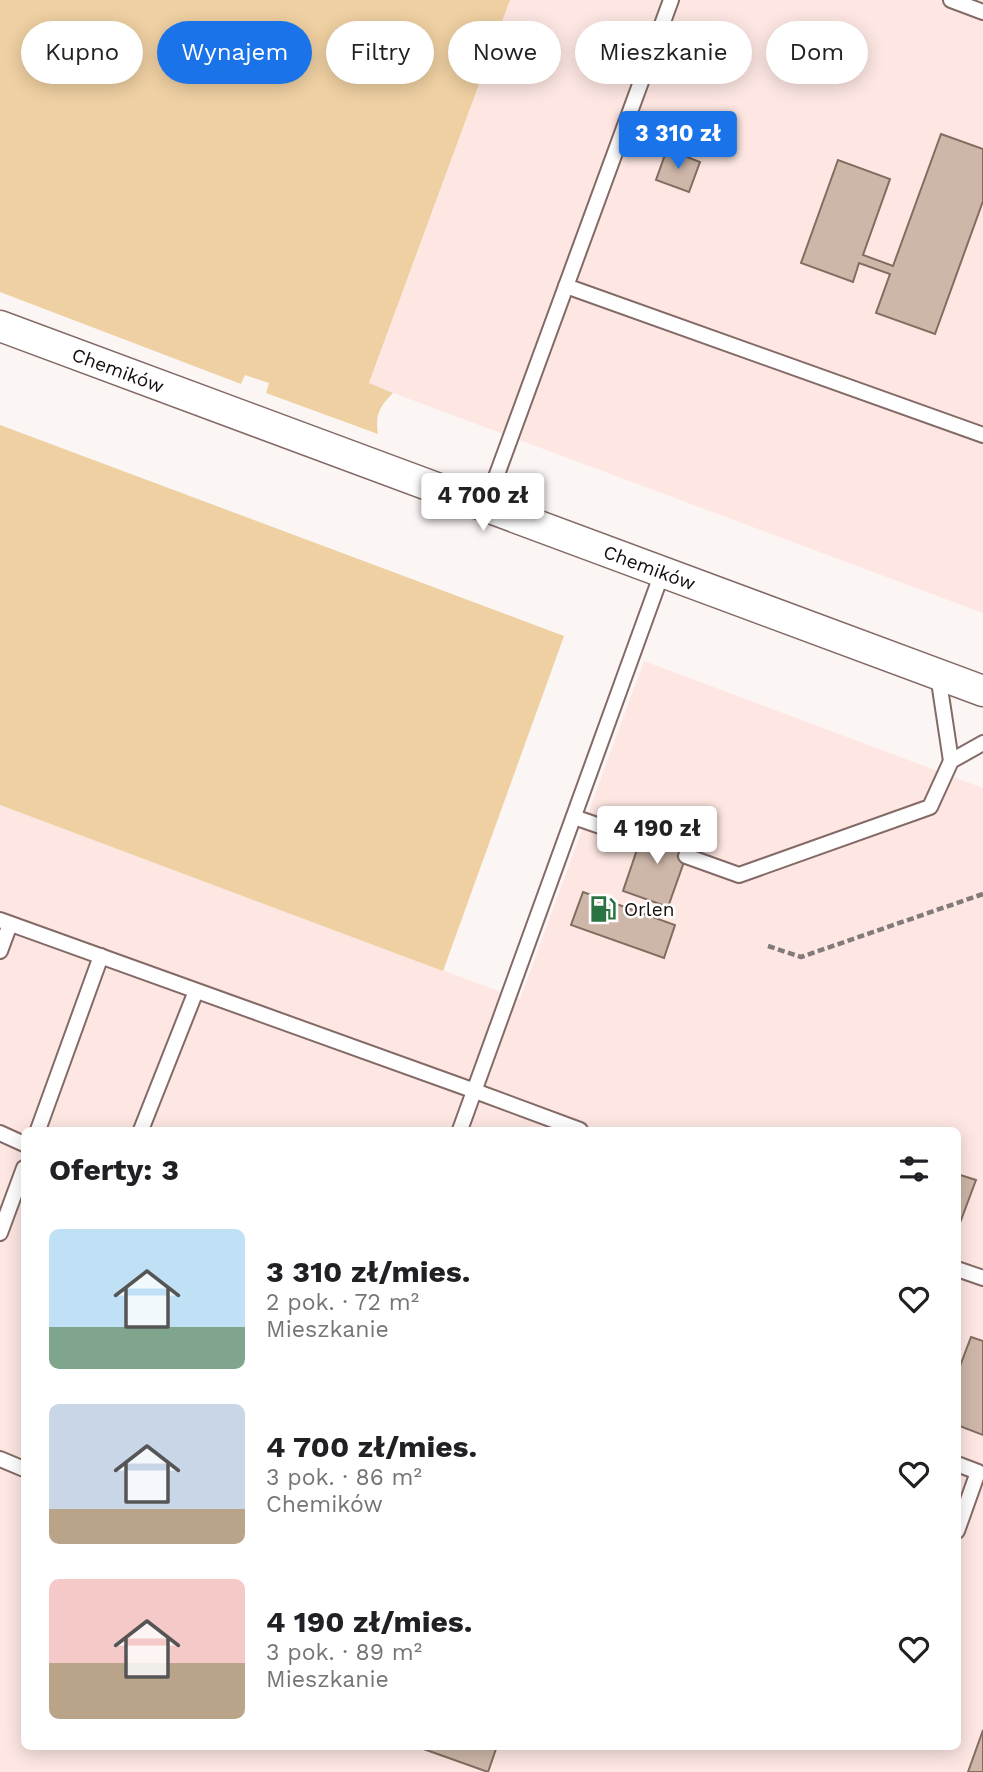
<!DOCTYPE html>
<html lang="pl">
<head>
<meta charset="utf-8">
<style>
	:root { --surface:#fff; --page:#f2f2f2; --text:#202124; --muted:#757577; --accent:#1a73e8 }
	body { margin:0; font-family:"Work Sans",sans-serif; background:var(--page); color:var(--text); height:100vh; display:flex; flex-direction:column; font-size:26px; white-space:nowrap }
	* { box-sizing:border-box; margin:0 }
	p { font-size:23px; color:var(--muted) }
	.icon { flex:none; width:38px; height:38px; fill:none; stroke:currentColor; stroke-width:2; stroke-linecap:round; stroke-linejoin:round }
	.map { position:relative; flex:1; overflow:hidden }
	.details { position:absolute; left:21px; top:1127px; width:940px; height:623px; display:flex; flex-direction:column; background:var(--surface); border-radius:10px; box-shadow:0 4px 18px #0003 }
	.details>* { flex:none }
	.hud { position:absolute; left:21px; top:21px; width:942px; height:63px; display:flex; gap:14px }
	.price { position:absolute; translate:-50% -60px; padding:0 16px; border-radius:7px; background:#fff; color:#222; font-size:23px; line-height:46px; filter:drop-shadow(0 2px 4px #0008) }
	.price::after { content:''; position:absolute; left:50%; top:42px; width:21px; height:16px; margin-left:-10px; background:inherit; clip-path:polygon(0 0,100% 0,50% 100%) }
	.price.on { background:var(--accent); color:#fff }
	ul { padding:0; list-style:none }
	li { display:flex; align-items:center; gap:21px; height:175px; padding:0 28px }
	li span { display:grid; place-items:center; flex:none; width:196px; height:140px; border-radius:10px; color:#555 }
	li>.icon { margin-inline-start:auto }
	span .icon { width:84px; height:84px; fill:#fffc; stroke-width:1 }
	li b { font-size:30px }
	h2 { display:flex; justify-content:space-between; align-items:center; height:84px; padding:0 28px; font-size:30px }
	.chip { padding:0 24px; border-radius:32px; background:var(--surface); box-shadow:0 4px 18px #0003; font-size:24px; line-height:63px }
	.chip.on { background:var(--accent); color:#fff }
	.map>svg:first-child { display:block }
</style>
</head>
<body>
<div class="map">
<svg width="983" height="1772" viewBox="0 0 983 1772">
	<rect width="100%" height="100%" fill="#fbf5f4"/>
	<!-- built -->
	<g fill="#fee7e3" fill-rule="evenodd">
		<path d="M510,0h473v613l-614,-229z"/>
		<path d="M644,661l339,127v984h-983v-967l520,194zM24,1130h933v616h-933z"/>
	</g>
	<!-- green -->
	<g fill="#efd0a2">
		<path d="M0,0h510l-141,383 24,10c-14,14 -18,22 -15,41l-112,-41 3,-10 -24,-8 -4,9 -241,-92z"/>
		<path d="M0,425l564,211 -121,335 -443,-166z"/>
	</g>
	<!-- building -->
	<g fill="#ceb7a9" stroke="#826d60" stroke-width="2">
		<path d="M941,134l42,15v52l-48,133 -59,-21 14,-39 -31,-11 -6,19 -52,-19 37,-103 52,19 -27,76 30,11z"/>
		<path d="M667,149l33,13 -11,30 -33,-12z"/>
		<path d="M645,826l46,16 -23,65 -45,-16z"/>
		<path d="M583,892l92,33 -11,33 -93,-33z"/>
		<path d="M957,1174l19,6 -19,51z"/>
		<path d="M971,1337l12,4v94l-26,-10v-51z"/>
		<path d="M983,1730v42h-15z"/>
		<path d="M415,1746h82l-9,26z"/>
	</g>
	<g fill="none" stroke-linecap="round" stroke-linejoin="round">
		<defs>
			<g id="service">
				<path d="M951,0l32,12"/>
				<path d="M566,286l417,149"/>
				<path d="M485,507l186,-507"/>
				<path d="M938,675l13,86"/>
				<path d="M574,817l66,23"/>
				<path d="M686,856l53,19 191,-68 21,-46 32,-18"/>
				<path d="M0,920l475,171 105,39"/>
				<path d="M0,951l10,-27"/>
				<path d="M38,1130l63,-174"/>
				<path d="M141,1130l55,-139"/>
				<path d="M460,1130l202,-557"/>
				<path d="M0,1133l24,11"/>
				<path d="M0,1233l24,-65"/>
				<path d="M957,1269l26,9"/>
				<path d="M0,1459l24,10"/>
				<path d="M957,1464l21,8 -21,59"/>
			</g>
			<g id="minor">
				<path id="s1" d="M0,326l983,365"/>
			</g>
		</defs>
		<!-- service casing -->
		<use href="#service" stroke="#846a66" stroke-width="18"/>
		<!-- minor casing -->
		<use href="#minor" stroke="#846a66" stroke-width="33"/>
		<!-- path -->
		<path stroke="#837b7a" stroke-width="4.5" stroke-dasharray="7 3.5" stroke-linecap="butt" d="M768,946l33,11 182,-63"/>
		<!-- service -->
		<use href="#service" stroke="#fff" stroke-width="14"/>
		<!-- minor -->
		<use href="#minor" stroke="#fff" stroke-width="30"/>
	</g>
	<!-- icons -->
	<defs>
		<symbol id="fuel-bare" viewBox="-9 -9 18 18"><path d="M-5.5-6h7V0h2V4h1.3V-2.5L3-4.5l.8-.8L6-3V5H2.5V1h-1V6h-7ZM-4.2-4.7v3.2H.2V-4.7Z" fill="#2b7340" stroke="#fff" stroke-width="2.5" paint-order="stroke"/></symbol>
	</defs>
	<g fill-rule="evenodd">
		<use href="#fuel-bare" x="584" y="890" width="38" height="38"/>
	</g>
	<g text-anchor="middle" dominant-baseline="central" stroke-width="5" stroke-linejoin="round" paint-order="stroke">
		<!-- street labels -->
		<g font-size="19" fill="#160c0b" stroke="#fff">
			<text stroke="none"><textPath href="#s1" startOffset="126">Chemików</textPath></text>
			<text stroke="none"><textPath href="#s1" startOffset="693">Chemików</textPath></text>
		</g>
		<!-- poi labels -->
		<g font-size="19" fill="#160c0b" stroke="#fff" text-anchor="start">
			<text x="624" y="909">Orlen</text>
		</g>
	</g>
</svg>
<b class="price on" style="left:678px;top:171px">3 310 zł</b>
<b class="price" style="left:483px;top:533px">4 700 zł</b>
<b class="price" style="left:657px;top:866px">4 190 zł</b>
<div class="hud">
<a class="chip">Kupno</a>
<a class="chip on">Wynajem</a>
<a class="chip">Filtry</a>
<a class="chip">Nowe</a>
<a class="chip">Mieszkanie</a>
<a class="chip">Dom</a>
</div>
<section class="details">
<h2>Oferty: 3<svg class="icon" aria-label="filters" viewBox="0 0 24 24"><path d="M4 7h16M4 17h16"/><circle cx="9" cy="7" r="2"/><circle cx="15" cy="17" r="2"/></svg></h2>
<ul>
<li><span style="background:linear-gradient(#bfe0f5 70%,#7fa58c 0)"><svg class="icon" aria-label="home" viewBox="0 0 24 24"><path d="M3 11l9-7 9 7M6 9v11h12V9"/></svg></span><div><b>3 310 zł/mies.</b><p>2 pok. · 72 m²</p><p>Mieszkanie</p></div><svg class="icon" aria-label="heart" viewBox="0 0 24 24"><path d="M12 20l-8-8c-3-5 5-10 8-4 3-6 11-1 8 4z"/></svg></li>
<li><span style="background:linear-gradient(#c9d6e8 75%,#b9a48a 0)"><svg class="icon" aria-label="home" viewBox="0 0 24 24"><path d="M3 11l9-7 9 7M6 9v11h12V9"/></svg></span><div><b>4 700 zł/mies.</b><p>3 pok. · 86 m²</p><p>Chemików</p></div><svg class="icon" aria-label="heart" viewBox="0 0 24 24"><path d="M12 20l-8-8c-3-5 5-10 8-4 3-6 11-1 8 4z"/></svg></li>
<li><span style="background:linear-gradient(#f6c9c9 60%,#b9a48a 0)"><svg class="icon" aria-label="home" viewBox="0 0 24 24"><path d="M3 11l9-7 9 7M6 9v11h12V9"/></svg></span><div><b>4 190 zł/mies.</b><p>3 pok. · 89 m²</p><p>Mieszkanie</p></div><svg class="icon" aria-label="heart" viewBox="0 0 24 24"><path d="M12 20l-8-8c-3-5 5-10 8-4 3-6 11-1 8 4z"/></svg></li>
</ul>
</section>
</div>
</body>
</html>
